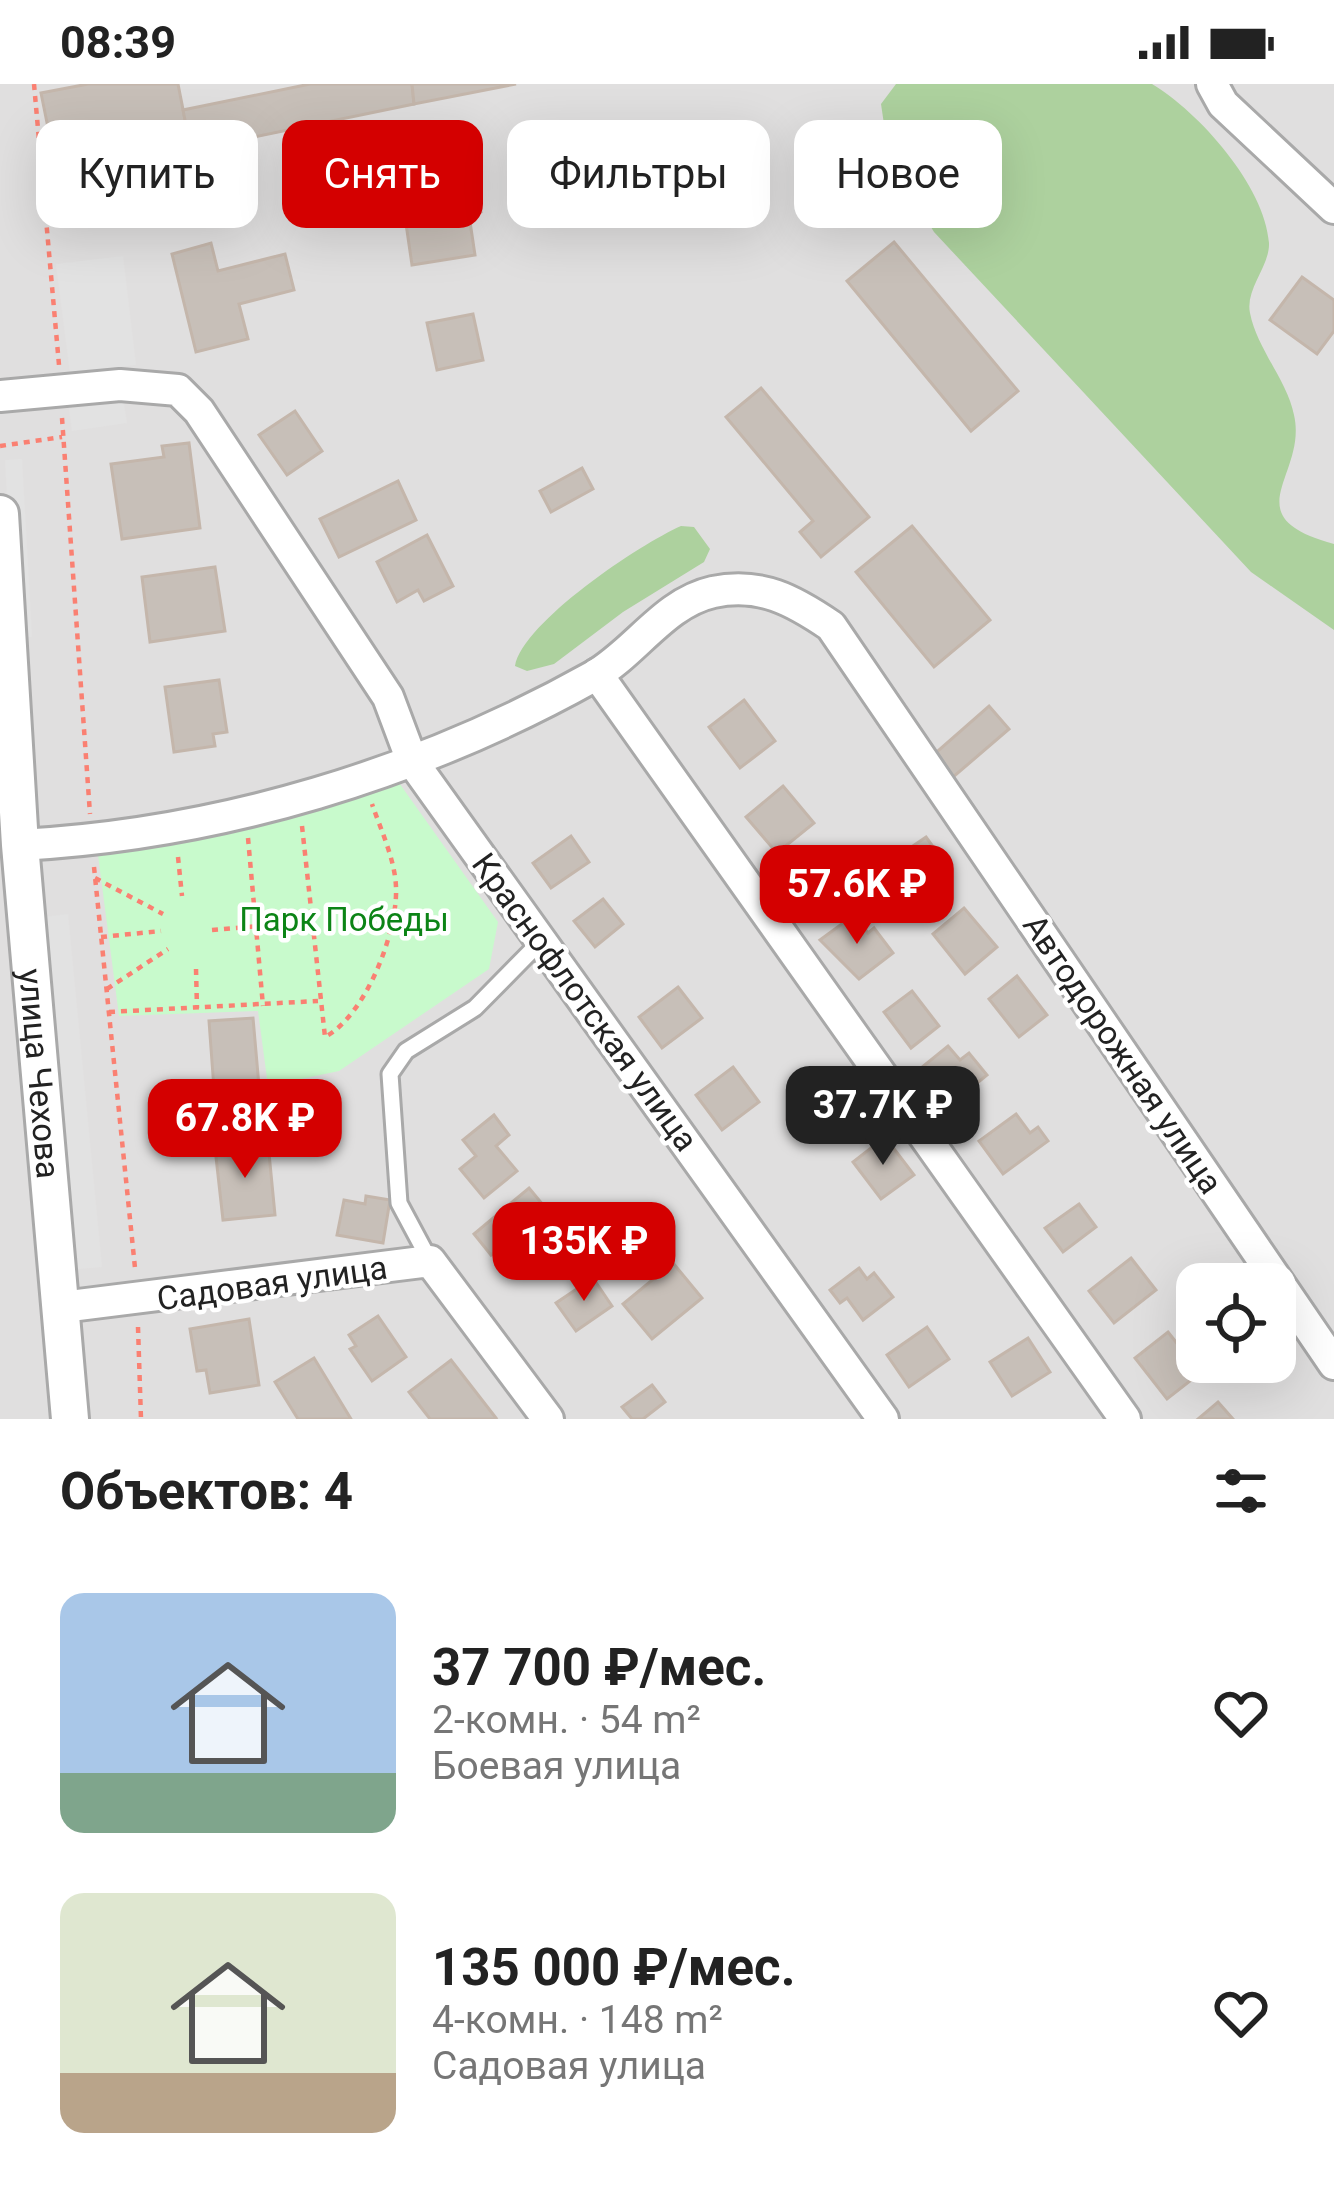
<!DOCTYPE html>
<html lang="ru">
<head>
<meta charset="utf-8">
<style>
	:root { --surface:#fff; --page:#f6f6f6; --text:#222; --muted:#767676; --accent:#d40000 }
	body { margin:0; font-family:Roboto,sans-serif; background:var(--page); color:var(--text); height:100vh; display:flex; flex-direction:column; font-size:45px; white-space:nowrap }
	* { box-sizing:border-box; margin:0 }
	p { font-size:39px; color:var(--muted) }
	.icon { flex:none; width:66px; height:66px; fill:none; stroke:currentColor; stroke-width:2; stroke-linecap:round; stroke-linejoin:round }
	.map { position:relative; height:1335px; overflow:hidden }
	.drawer { display:flex; flex-direction:column; background:var(--surface); flex:1 }
	.drawer>* { flex:none }
	.banner { position:absolute; left:36px; top:36px; width:1263px; height:108px; display:flex; gap:24px }
	.tools { position:absolute; left:1176px; top:1179px; display:grid; gap:24px }
	.tools a { display:grid; place-items:center; width:120px; height:120px; border-radius:24px; background:var(--surface); box-shadow:0 12px 48px #0002; font-size:60px }
	.price { position:absolute; translate:-50% -102px; padding:0 27px; border-radius:24px; background:var(--accent); color:#fff; font-size:39px; line-height:78px; filter:drop-shadow(0 3px 6px #0008) }
	.price::after { content:''; position:absolute; left:50%; top:72px; width:36px; height:27px; margin-left:-18px; background:inherit; clip-path:polygon(0 0,100% 0,50% 100%) }
	.price.active { background:#222; color:#fff }
	ul { padding:0; list-style:none }
	li { display:flex; align-items:center; gap:36px; height:300px; padding:0 60px }
	li span { display:grid; place-items:center; flex:none; width:336px; height:240px; border-radius:24px; color:#555 }
	li>.icon { margin-inline-start:auto }
	span .icon { width:144px; height:144px; fill:#fffc; stroke-width:1 }
	li b { font-size:51px }
	h2 { display:flex; justify-content:space-between; align-items:center; height:144px; padding:0 60px; font-size:51px }
	.chip { padding:0 42px; border-radius:24px; background:var(--surface); box-shadow:0 12px 48px #0002; font-size:42px; line-height:108px }
	.chip.active { background:var(--accent); color:#fff }
	.status { display:flex; justify-content:space-between; align-items:center; height:84px; padding:0 60px; background:var(--surface); direction:ltr }
	.status svg { height:33px; fill:currentColor }
	.map>svg:first-child { display:block }
</style>
</head>
<body>
<div class="status"><b>08:39</b><svg viewBox="0 0 49 12"><path d="M0 12V9h3v3zM5 12V6h3v6zM10 12V3h3v9zM15 12V0h3v12zM26 1h20v11H26zM47 4h2v5h-2z"/></svg></div>
<div class="map">
<svg width="1334" height="1335" viewBox="0 0 1334 1335">
	<rect width="100%" height="100%" fill="#f2efe9"/>
	<!-- residential -->
	<path fill="#e0dfdf" fill-rule="evenodd" d="M0,0h1334v1335h-1334zM1197,1200h78v78h-78z"/>
	<!-- forest -->
	<g fill="#add19e">
		<path d="M896,0h256c47,28 113,102 117,159 1,23 -24,46 -19,70 7,36 37,67 44,102 14,61 -63,101 40,129v86l-83,-58 -317,-340 -45,-74 -8,-54z"/>
		<path d="M681,442l13,1 16,22 -6,13 -81,50 -69,52 -27,7 -12,-5c8,-44 125,-122 166,-140z"/>
	</g>
	<!-- park -->
	<path fill="#c8facc" d="M397,696l101,142 -9,47 -150,102 -71,15 -10,-75 -139,5 -21,-161z"/>
	<!-- parking -->
	<g fill="#e2e2e2">
		<path d="M123,172l13,109 -66,8 -14,-109z"/>
		<path d="M122,308l5,31 -55,8 -4,-30z"/>
		<path d="M22,375l10,178 -17,1 -10,-178z"/>
		<path d="M68,830l34,353 -24,2 -34,-352z"/>
	</g>
	<!-- building -->
	<g fill="#c7bfb8" stroke="#c4b6ab" stroke-width="3">
		<path d="M88,0h90l13,66 -47,9 6,30 -86,18 -23,-114z"/>
		<path d="M310,0h102l2,20 -223,46 -8,-40z"/>
		<path d="M412,0h104l-102,20z"/>
		<path d="M473,79l8,49 -12,3 6,40 -63,10 -8,-55 42,-7 -2,-12 -44,7 -3,-23z"/>
		<path d="M894,158l124,149 -47,40 -124,-150z"/>
		<path d="M211,159l7,28 67,-17 9,36 -55,14 9,35 -52,13 -24,-98z"/>
		<path d="M1302,193l32,23v31l-17,23 -47,-34z"/>
		<path d="M473,230l10,46 -46,10 -10,-47z"/>
		<path d="M761,304l108,129 -48,40 -21,-25 13,-11 -87,-104z"/>
		<path d="M295,327l27,40 -35,24 -28,-40z"/>
		<path d="M189,359l11,85 -78,11 -11,-75 53,-7 -2,-11z"/>
		<path d="M582,384l11,21 -42,23 -11,-21z"/>
		<path d="M398,397l18,39 -77,37 -19,-38z"/>
		<path d="M912,442l78,94 -56,47 -78,-95z"/>
		<path d="M427,451l26,51 -29,15 -6,-11 -21,12 -20,-40z"/>
		<path d="M215,483l10,64 -75,11 -8,-65z"/>
		<path d="M219,596l8,52 -14,2 2,12 -41,6 -9,-65z"/>
		<path d="M744,616l31,41 -35,27 -31,-41z"/>
		<path d="M989,622l20,23 -57,49 -20,-22z"/>
		<path d="M783,702l31,37 -37,30 -31,-36z"/>
		<path d="M571,752l18,26 -38,26 -18,-25z"/>
		<path d="M926,753l23,32 -38,27 -23,-33z"/>
		<path d="M603,815l20,25 -28,23 -21,-26z"/>
		<path d="M964,824l33,39 -32,27 -32,-40z"/>
		<path d="M854,831l14,18 6,-5 19,25 -34,26 -39,-39z"/>
		<path d="M1017,892l30,39 -28,22 -30,-38z"/>
		<path d="M678,903l24,31 -40,30 -23,-31z"/>
		<path d="M912,907l27,35 -28,22 -27,-36z"/>
		<path d="M253,934l6,68 -45,3 -5,-68z"/>
		<path d="M948,962l12,14 9,-7 18,22 -37,30 -29,-37z"/>
		<path d="M733,983l26,35 -37,28 -26,-35z"/>
		<path d="M833,984l26,34 -31,25 -27,-34z"/>
		<path d="M1016,1030l14,19 8,-6 10,14 -45,33 -24,-33z"/>
		<path d="M494,1031l15,20 -13,11 21,25 -33,27 -24,-29 16,-13 -13,-16z"/>
		<path d="M885,1053l29,38 -33,24 -28,-37z"/>
		<path d="M268,1059l7,72 -52,5 -8,-72z"/>
		<path d="M529,1104l43,52 -35,29 -26,-31 -20,17 -17,-21z"/>
		<path d="M366,1112l24,4 -7,43 -46,-8 7,-35 21,4z"/>
		<path d="M1079,1120l17,23 -33,25 -18,-24z"/>
		<path d="M1131,1174l25,32 -42,33 -25,-32z"/>
		<path d="M673,1179l29,35 -50,41 -29,-35z"/>
		<path d="M859,1184l8,11 7,-6 19,24 -30,23 -16,-22 -7,5 -10,-13z"/>
		<path d="M593,1194l19,28 -36,25 -20,-28z"/>
		<path d="M378,1232l28,41 -34,24 -22,-32 6,-3 -7,-11z"/>
		<path d="M249,1235l10,66 -49,8 -4,-23 -9,1 -7,-42z"/>
		<path d="M927,1243l22,32 -40,28 -22,-32z"/>
		<path d="M1168,1248l15,19 12,-10 2,21 16,1 -46,36 -32,-41z"/>
		<path d="M1028,1254l22,34 -38,24 -22,-34z"/>
		<path d="M314,1274l37,61h-53l-23,-37z"/>
		<path d="M451,1276l45,58 -2,1h-64l-21,-27z"/>
		<path d="M652,1301l13,17 -22,17h-11l-10,-12z"/>
		<path d="M1218,1318l15,17h-35z"/>
	</g>
	<g fill="none" stroke-linecap="round" stroke-linejoin="round">
		<defs>
			<path id="service" d="M430,1177l-31,-58 -9,-129 16,-23 69,-43 66,-67"/>
			<g id="minor">
				<path d="M1212,0l11,20 111,104"/>
				<path d="M0,312l120,-11 58,5 21,21 189,286 24,64 471,658"/>
				<path d="M597,590l528,745"/>
				<path d="M20,761c201,-11 399,-71 574,-169 42,-24 70,-73 119,-84 47,-10 80,8 118,34l503,738"/>
				<path d="M62,1223l368,-46 118,158"/>
			</g>
			<g id="tertiary">
				<path id="s1" d="M0,430l20,331 50,574"/>
			</g>
		</defs>
		<!-- service casing -->
		<use href="#service" stroke="#a9a9a9" stroke-width="21"/>
		<!-- minor casing -->
		<use href="#minor" stroke="#a9a9a9" stroke-width="36"/>
		<!-- tertiary casing -->
		<use href="#tertiary" stroke="#a9a9a9" stroke-width="42"/>
		<!-- path -->
		<g stroke="#fa8072" stroke-width="4.5" stroke-dasharray="6 6" stroke-linecap="butt">
			<path d="M34,0l25,281"/>
			<path d="M62,334l28,396"/>
			<path d="M0,362l62,-9"/>
			<path d="M302,742l23,211c41,-22 73,-105 71,-150 -1,-27 -15,-57 -24,-83"/>
			<path d="M248,754l15,168"/>
			<path d="M178,773l4,39"/>
			<path d="M94,783l41,401"/>
			<path d="M95,794l68,36"/>
			<path d="M212,846l99,-8"/>
			<path d="M101,853l60,-6"/>
			<path d="M196,885l1,39"/>
			<path d="M107,905l61,-40"/>
			<path d="M109,928l209,-11"/>
			<path d="M138,1243l3,92"/>
		</g>
		<!-- service -->
		<use href="#service" stroke="#fff" stroke-width="15"/>
		<!-- minor -->
		<use href="#minor" stroke="#fff" stroke-width="30"/>
		<!-- tertiary -->
		<use href="#tertiary" stroke="#fff" stroke-width="36"/>
	</g>
	<g text-anchor="middle" dominant-baseline="central" stroke-width="9" stroke-linejoin="round" paint-order="stroke">
		<!-- park labels -->
		<g font-size="33" fill="#0c8416" stroke="#fff">
			<text x="344" y="835">Парк Победы</text>
		</g>
		<!-- street labels -->
		<g font-size="33" fill="#222" stroke="#fff">
			<text transform="translate(585 918) rotate(54)">Краснофлотская улица</text>
			<text transform="translate(1123 970) rotate(56)">Автодорожная улица</text>
			<text stroke="none"><textPath href="#s1" startOffset="561">улица Чехова</textPath></text>
			<text transform="translate(272 1199) rotate(-8)">Садовая улица</text>
		</g>
	</g>
</svg>
<div class="tools">
<a><svg class="icon" aria-label="locate" viewBox="0 0 24 24"><circle cx="12" cy="12" r="6"/><path d="M12 2v4M12 18v4M2 12h4M18 12h4"/></svg></a>
</div>
<b class="price" style="left:857px;top:863px">57.6K ₽</b>
<b class="price active" style="left:883px;top:1084px">37.7K ₽</b>
<b class="price" style="left:245px;top:1097px">67.8K ₽</b>
<b class="price" style="left:584px;top:1220px">135K ₽</b>
<div class="banner">
<a class="chip">Купить</a>
<a class="chip active">Снять</a>
<a class="chip">Фильтры</a>
<a class="chip">Новое</a>
</div>
</div>
<section class="drawer">
<h2>Объектов: 4<svg class="icon" aria-label="filters" viewBox="0 0 24 24"><path d="M4 7h16M4 17h16"/><circle cx="9" cy="7" r="2"/><circle cx="15" cy="17" r="2"/></svg></h2>
<ul>
<li><span style="background:linear-gradient(#a9c7e8 75%,#7fa58c 0)"><svg class="icon" aria-label="home" viewBox="0 0 24 24"><path d="M3 11l9-7 9 7M6 9v11h12V9"/></svg></span><div><b>37 700 ₽/мес.</b><p>2-комн. · 54 m²</p><p>Боевая улица</p></div><svg class="icon" aria-label="heart" viewBox="0 0 24 24"><path d="M12 20l-8-8c-3-5 5-10 8-4 3-6 11-1 8 4z"/></svg></li>
<li><span style="background:linear-gradient(#dfe7d0 75%,#b9a48a 0)"><svg class="icon" aria-label="home" viewBox="0 0 24 24"><path d="M3 11l9-7 9 7M6 9v11h12V9"/></svg></span><div><b>135 000 ₽/мес.</b><p>4-комн. · 148 m²</p><p>Садовая улица</p></div><svg class="icon" aria-label="heart" viewBox="0 0 24 24"><path d="M12 20l-8-8c-3-5 5-10 8-4 3-6 11-1 8 4z"/></svg></li>
</ul>
</section>
</body>
</html>
